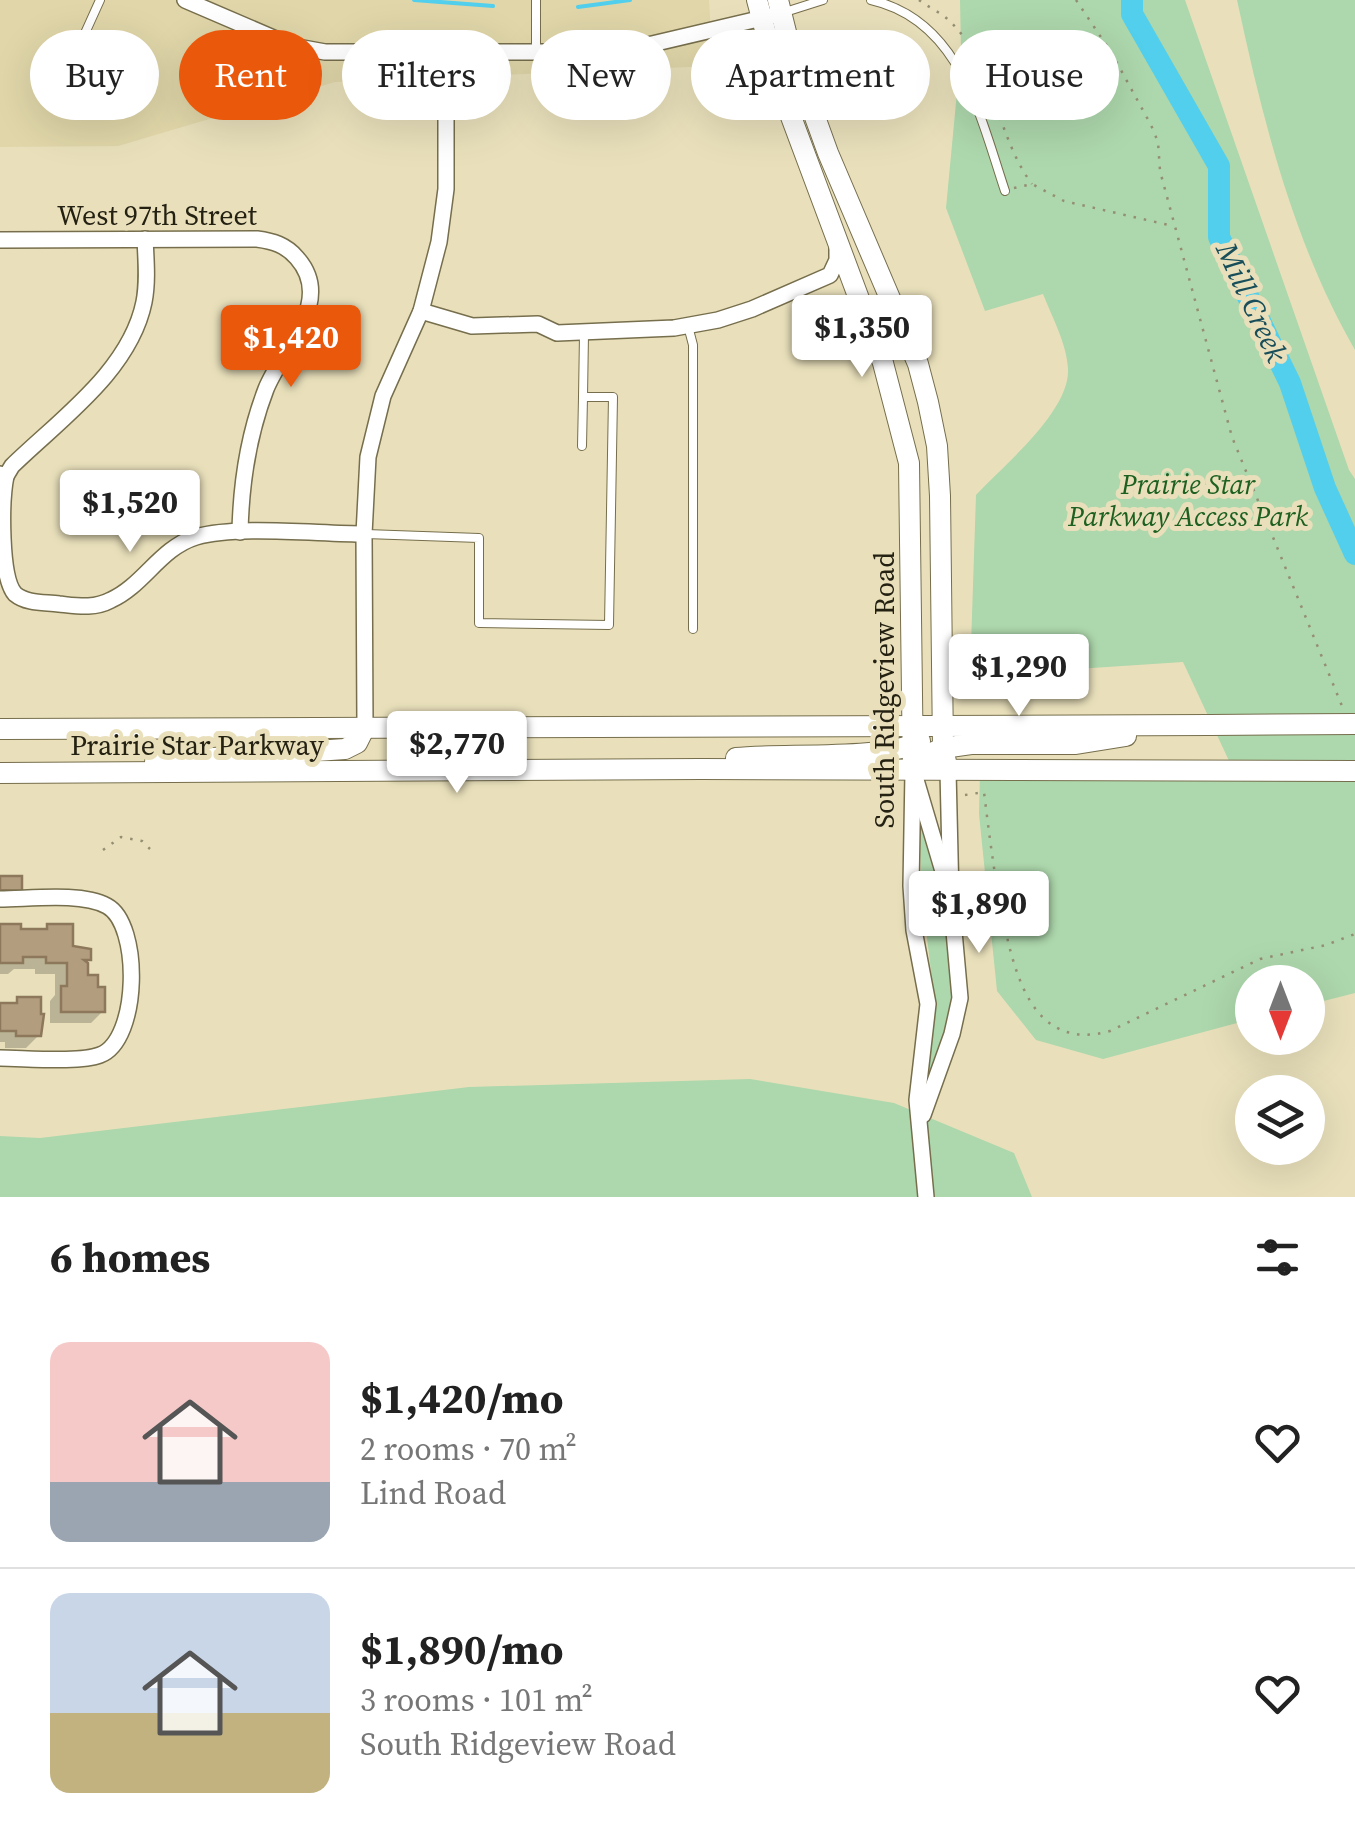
<!DOCTYPE html>
<html lang="en">
<head>
<meta charset="utf-8">
<style>
	:root { --surface:#fff; --page:#f6f6f6; --text:#222; --muted:#767676; --line:#e0e0e0; --accent:#ea580c }
	body { margin:0; font-family:"Source Serif 4",serif; background:var(--page); color:var(--text); height:100vh; display:flex; flex-direction:column; font-size:38px; white-space:nowrap }
	* { box-sizing:border-box; margin:0 }
	p { font-size:32px; color:var(--muted) }
	.icon { flex:none; width:55px; height:55px; fill:none; stroke:currentColor; stroke-width:2; stroke-linecap:round; stroke-linejoin:round }
	.map { position:relative; height:1197px; overflow:hidden }
	.side { display:flex; flex-direction:column; background:var(--surface); flex:1 }
	.side>* { flex:none }
	.guide { position:absolute; left:30px; top:30px; width:1295px; height:90px; display:flex; gap:20px }
	.needle { width:65px; rotate:180deg }
	.tools { position:absolute; left:1235px; top:965px; display:grid; gap:20px }
	.tools a { display:grid; place-items:center; width:90px; height:90px; border-radius:50%; background:var(--surface); box-shadow:0 10px 40px #0002; font-size:50px }
	.price { position:absolute; translate:-50% -85px; padding:0 22px; border-radius:10px; background:#fff; color:#222; font-size:32px; line-height:65px; filter:drop-shadow(0 2px 5px #0008) }
	.price::after { content:''; position:absolute; left:50%; top:60px; width:30px; height:22px; margin-left:-15px; background:inherit; clip-path:polygon(0 0,100% 0,50% 100%) }
	.price.current { background:var(--accent); color:#fff }
	ul { padding:0; list-style:none }
	li { display:flex; align-items:center; gap:30px; height:250px; padding:0 50px }
	li+li { border-top:2px solid var(--line) }
	li span { display:grid; place-items:center; flex:none; width:280px; height:200px; border-radius:20px; color:#555 }
	li>.icon { margin-inline-start:auto }
	span .icon { width:120px; height:120px; fill:#fffc; stroke-width:1 }
	li b { font-size:42px }
	h2 { display:flex; justify-content:space-between; align-items:center; height:120px; padding:0 50px; font-size:42px }
	.pill { padding:0 35px; border-radius:45px; background:var(--surface); box-shadow:0 10px 40px #0002; font-size:35px; line-height:90px }
	.pill.current { background:var(--accent); color:#fff }
	.map>svg:first-child { display:block }
</style>
</head>
<body>
<div class="map">
<svg width="1355" height="1197" viewBox="0 0 1355 1197">
	<rect width="100%" height="100%" fill="#e9e0bb"/>
	<!-- built -->
	<path fill="#e0d6a9" d="M0,0h709l4,66 -378,16 -217,64 -118,1z"/>
	<!-- green -->
	<g fill="#add7ac">
		<path d="M960,0h225l164,470 6,9v514l-47,12v-23h-56v37l-149,40 -67,-19 -39,-49 -18,-177 1,-43 250,-8 -47,-101 -213,14 6,-181c28,-30 94,-84 92,-126 -1,-25 -16,-52 -25,-75l-58,17 -39,-103 15,-158z"/>
		<path d="M1237,0h118v350c-62,-108 -92,-229 -118,-350z"/>
		<path d="M920,815c15,53 37,120 34,175 -1,36 -18,70 -31,103l11,-97 -13,-108z"/>
		<path d="M750,1079l144,24 120,50 18,44h-1032v-61l40,2 429,-51z"/>
	</g>
	<!-- water -->
	<path fill="#51cfec" d="M871,44c26,5 41,12 54,36l-4,12 -16,2 -38,-24 -7,-13 5,-2 1,-8z"/>
	<!-- shadow -->
	<g fill="#0003">
		<path d="M48,926l22,22 19,11 -5,4 1,14 18,34 -12,12h-41v-22l5,-6v-21h-20v-5h-21l-6,5h-8v-47l19,5h24z"/>
		<path d="M18,1000l21,35 -13,13h-21v-6h-5v-37h12z"/>
	</g>
	<g fill="none" stroke-linecap="round" stroke-linejoin="round">
		<!-- stream -->
		<g stroke="#51cfec" stroke-width="4">
			<path d="M414,0l79,6"/>
			<path d="M578,7l52,-7"/>
		</g>
		<!-- river -->
		<path stroke="#51cfec" stroke-width="22" d="M1132,0v14l87,152v71l71,146 35,105 30,66"/>
	</g>
	<!-- building -->
	<g fill="#b39d7f" stroke="#8d785b" stroke-width="2.5">
		<path d="M0,876h22v15l-22,-1z"/>
		<path d="M0,924h21v5h26v-5h26v22l18,3v11h-7l4,3v12h10v12h7v25h-44v-26h6v-23h-21v-6h-23v6h-23z"/>
		<path d="M17,997h24v17h3l-3,22h-25v-5h-16v-28h17z"/>
	</g>
	<g fill="none" stroke-linecap="round" stroke-linejoin="round">
		<defs>
			<g id="lane">
				<path d="M536,0v53"/>
				<path d="M871,0c89,20 109,116 134,191"/>
				<path d="M782,13l41,-13"/>
				<path d="M62,84l38,-84"/>
				<path d="M688,326l5,19v284"/>
				<path d="M582,446l1,-49"/>
				<path d="M366,534l113,4v85l130,2 4,-228h-30l1,-63"/>
			</g>
			<g id="street">
				<path d="M185,0l107,46 33,6h293l153,-36"/>
				<path d="M0,240l257,-1c16,2 29,6 40,19 38,43 -14,89 -31,131 -17,44 -25,96 -26,143"/>
				<path d="M421,311l51,15 66,-2 19,9 117,-5 44,-8 34,-11 78,-34 7,-15v-12"/>
				<path d="M0,474l6,2c-5,25 -6,101 9,118 12,10 30,8 44,10 19,2 35,5 52,-4 33,-15 49,-52 85,-63 42,-12 121,-3 168,-3"/>
				<path d="M6,476l6,-10c47,-46 118,-95 132,-164 4,-20 2,-42 1,-63"/>
				<path d="M365,727l-1,-193 4,-77 15,-61 38,-85 18,-69 7,-53v-135"/>
				<path d="M913,772l-2,114 3,44 14,74 -11,96 9,97"/>
				<path d="M916,780l29,98"/>
				<path d="M0,899c29,0 81,-7 107,7 34,18 33,134 -7,149 -20,8 -76,3 -100,3"/>
				<path d="M923,1115l29,-81 8,-36 -9,-100 -3,-127"/>
			</g>
			<g id="secondary">
				<path d="M757,0l24,90 102,273 26,100 4,309"/>
				<path d="M778,0l12,48 38,105 90,211 10,38 9,44 3,50 3,252 5,23"/>
				<path d="M0,729l1210,-4"/>
				<path d="M736,758c45,-5 151,3 184,-17"/>
				<path d="M155,762l190,-13 12,-6 8,-16"/>
				<path d="M913,772l12,-16 18,-8 28,-4h105l50,-8"/>
				<path d="M0,773l701,-4 654,2"/>
			</g>
		</defs>
		<!-- lane casing -->
		<use href="#lane" stroke="#766e4c" stroke-width="10"/>
		<!-- street casing -->
		<use href="#street" stroke="#766e4c" stroke-width="18"/>
		<!-- secondary casing -->
		<use href="#secondary" stroke="#766e4c" stroke-width="22"/>
		<!-- path -->
		<g stroke="#948e73" stroke-width="2.5" stroke-dasharray="2.5 8" stroke-linecap="butt">
			<path d="M919,0c8,6 18,11 26,17 49,41 50,118 87,167"/>
			<path d="M1076,0l35,52 40,73 7,17 2,29 72,266 110,269"/>
			<path d="M1014,188l18,-4 32,17 109,25"/>
			<path d="M965,795l19,-3c5,41 10,81 18,122 12,57 29,139 108,117l150,-72 66,-14 29,-11"/>
			<path d="M103,850l18,-13 21,4 8,8"/>
		</g>
		<!-- lane -->
		<use href="#lane" stroke="#fff" stroke-width="8"/>
		<!-- street -->
		<use href="#street" stroke="#fff" stroke-width="15"/>
		<!-- secondary -->
		<use href="#secondary" stroke="#fff" stroke-width="20"/>
		<defs>
			<path id="secondary-bridge" d="M1210,725l145,-1"/>
		</defs>
		<!-- secondary-bridge casing -->
		<use href="#secondary-bridge" stroke="#766e4c" stroke-width="22" stroke-linecap="butt"/>
		<!-- secondary-bridge -->
		<use href="#secondary-bridge" stroke="#fff" stroke-width="20"/>
	</g>
	<g text-anchor="middle" dominant-baseline="central" stroke-width="10" stroke-linejoin="round" paint-order="stroke">
		<!-- street labels -->
		<g font-size="28" fill="#242113" stroke="#e9e0bb">
			<text x="157" y="215">West 97th Street</text>
			<text transform="translate(884 690) rotate(-90)">South Ridgeview Road</text>
			<text x="197" y="745">Prairie Star Parkway</text>
		</g>
		<!-- park labels -->
		<g font-size="28" font-style="italic" fill="#1d6020" stroke="#e9e0bb">
			<text x="1188" y="484">Prairie Star<tspan x="1188" dy="32">Parkway Access Park</tspan></text>
		</g>
		<!-- water labels -->
		<g font-size="30" font-style="italic" fill="#184e5a" stroke="#e9e0bb">
			<text transform="translate(1252 302) rotate(65)">Mill Creek</text>
		</g>
	</g>
</svg>
<div class="tools">
<a><svg class="needle" viewBox="-14 -14 28 28"><path d="M0-13l5 13h-10z" fill="#e53935"/><path d="M0 13l5-13h-10z" fill="#767676"/></svg></a>
<a><svg class="icon" aria-label="layers" viewBox="0 0 24 24"><path d="M12 4l9 5-9 5-9-5zM3 14l9 5 9-5"/></svg></a>
</div>
<b class="price" style="left:862px;top:380px">$1,350</b>
<b class="price current" style="left:291px;top:390px">$1,420</b>
<b class="price" style="left:130px;top:555px">$1,520</b>
<b class="price" style="left:1019px;top:719px">$1,290</b>
<b class="price" style="left:457px;top:796px">$2,770</b>
<b class="price" style="left:979px;top:956px">$1,890</b>
<div class="guide">
<a class="pill">Buy</a>
<a class="pill current">Rent</a>
<a class="pill">Filters</a>
<a class="pill">New</a>
<a class="pill">Apartment</a>
<a class="pill">House</a>
</div>
</div>
<section class="side">
<h2>6 homes<svg class="icon" aria-label="filters" viewBox="0 0 24 24"><path d="M4 7h16M4 17h16"/><circle cx="9" cy="7" r="2"/><circle cx="15" cy="17" r="2"/></svg></h2>
<ul>
<li><span style="background:linear-gradient(#f6c9c9 70%,#9aa5b1 0)"><svg class="icon" aria-label="home" viewBox="0 0 24 24"><path d="M3 11l9-7 9 7M6 9v11h12V9"/></svg></span><div><b>$1,420/mo</b><p>2 rooms · 70 m²</p><p>Lind Road</p></div><svg class="icon" aria-label="heart" viewBox="0 0 24 24"><path d="M12 20l-8-8c-3-5 5-10 8-4 3-6 11-1 8 4z"/></svg></li>
<li><span style="background:linear-gradient(#c9d6e8 60%,#c2b280 0)"><svg class="icon" aria-label="home" viewBox="0 0 24 24"><path d="M3 11l9-7 9 7M6 9v11h12V9"/></svg></span><div><b>$1,890/mo</b><p>3 rooms · 101 m²</p><p>South Ridgeview Road</p></div><svg class="icon" aria-label="heart" viewBox="0 0 24 24"><path d="M12 20l-8-8c-3-5 5-10 8-4 3-6 11-1 8 4z"/></svg></li>
</ul>
</section>
</body>
</html>
